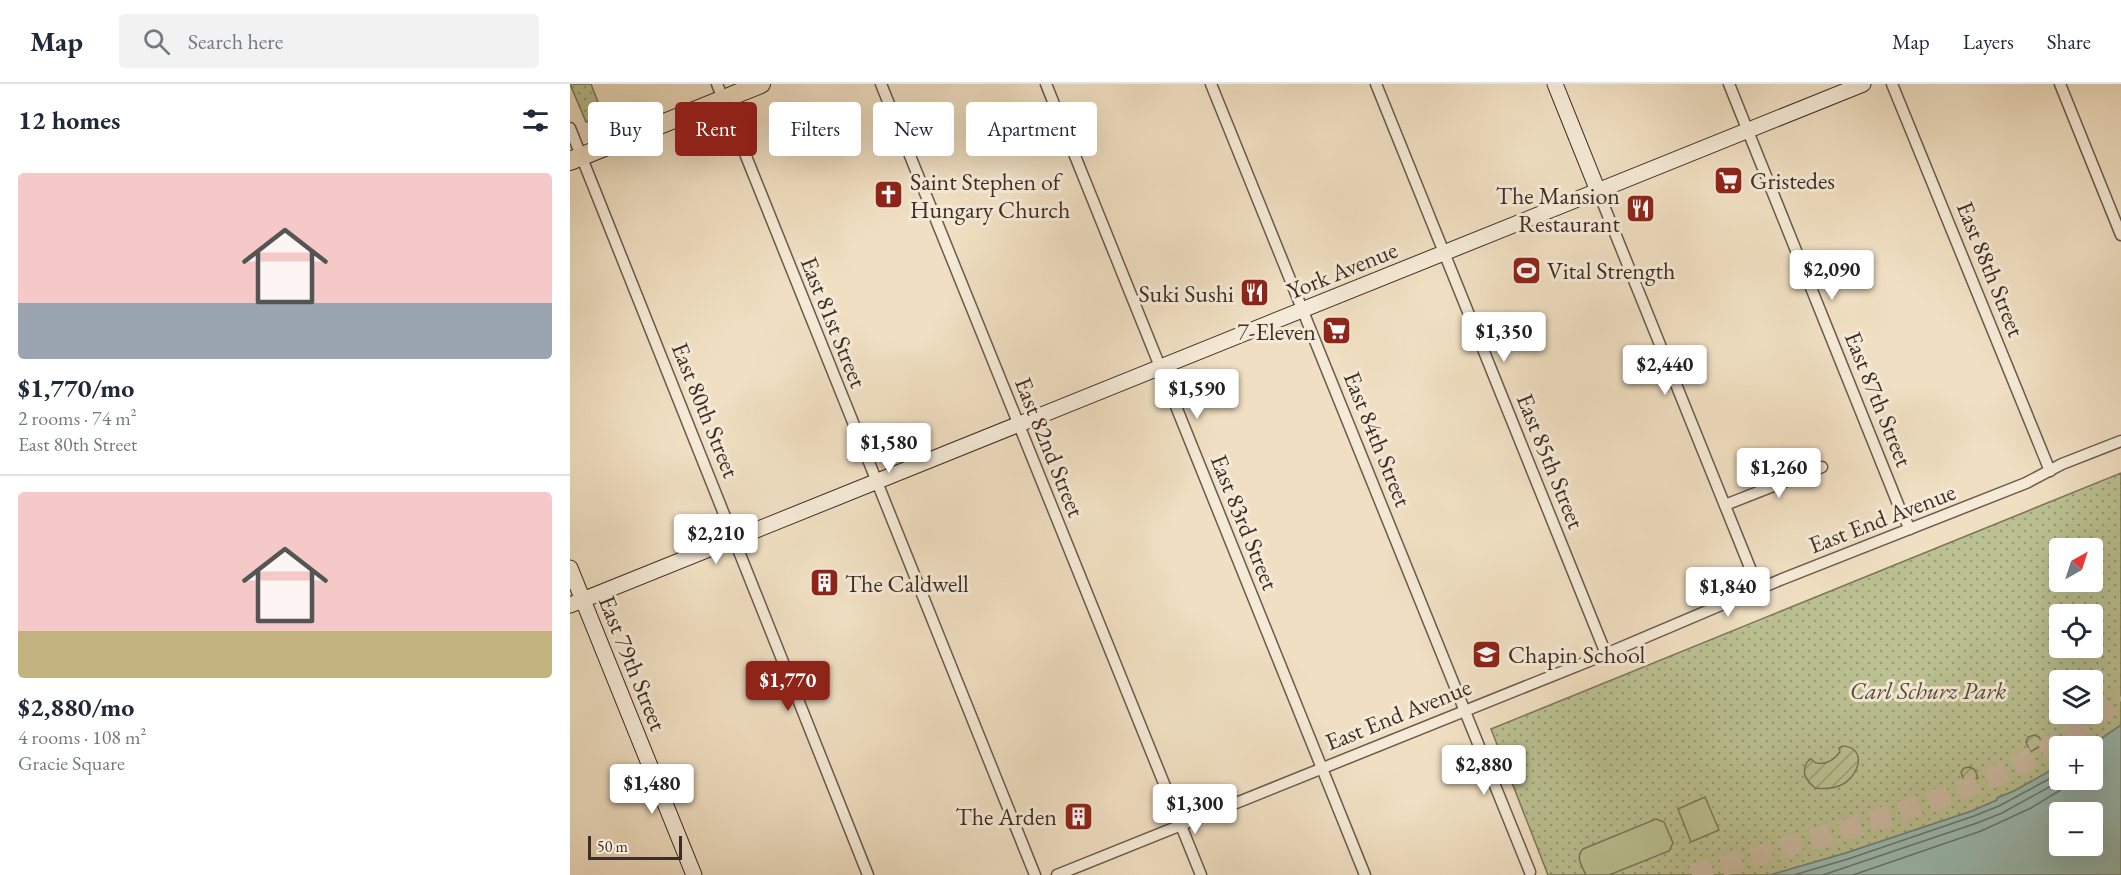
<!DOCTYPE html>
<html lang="en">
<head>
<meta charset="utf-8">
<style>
	:root { --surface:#fff; --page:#f2f2f3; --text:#1f2937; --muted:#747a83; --line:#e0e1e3; --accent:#8f2418 }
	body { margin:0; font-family:"EB Garamond",serif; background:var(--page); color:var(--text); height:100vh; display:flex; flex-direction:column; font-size:22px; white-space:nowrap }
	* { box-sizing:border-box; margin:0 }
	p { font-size:20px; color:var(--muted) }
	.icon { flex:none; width:33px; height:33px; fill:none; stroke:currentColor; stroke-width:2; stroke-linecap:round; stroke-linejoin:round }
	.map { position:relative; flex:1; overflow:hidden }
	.drawer { display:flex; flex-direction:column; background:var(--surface); width:570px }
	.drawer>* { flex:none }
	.hud { position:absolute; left:18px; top:18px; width:570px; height:54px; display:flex; gap:12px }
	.needle { width:39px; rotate:39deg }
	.controls { position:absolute; left:1479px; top:454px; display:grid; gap:12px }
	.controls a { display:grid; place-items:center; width:54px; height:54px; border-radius:6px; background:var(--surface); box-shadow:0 6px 24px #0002; font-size:30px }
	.scale { position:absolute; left:18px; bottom:15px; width:94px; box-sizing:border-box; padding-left:6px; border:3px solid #3e2d26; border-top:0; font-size:16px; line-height:21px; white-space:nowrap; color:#3e2d26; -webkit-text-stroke:4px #f5ead7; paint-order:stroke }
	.price { position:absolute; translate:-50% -51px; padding:0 14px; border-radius:6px; background:#fff; color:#222; font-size:20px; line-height:39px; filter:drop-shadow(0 2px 3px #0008) }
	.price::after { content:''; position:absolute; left:50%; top:36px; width:18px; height:14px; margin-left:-9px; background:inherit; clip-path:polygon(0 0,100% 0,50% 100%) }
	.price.current { background:var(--accent); color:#fff }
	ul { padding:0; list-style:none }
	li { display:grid; align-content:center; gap:12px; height:318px; padding:0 18px }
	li+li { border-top:2px solid var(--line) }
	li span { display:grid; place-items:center; height:186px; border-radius:6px; color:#555 }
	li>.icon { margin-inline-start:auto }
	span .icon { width:108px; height:108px; fill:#fffc; stroke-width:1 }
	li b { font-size:26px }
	h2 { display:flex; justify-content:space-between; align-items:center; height:72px; padding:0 18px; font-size:26px }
	.pill { padding:0 21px; border-radius:6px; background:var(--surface); box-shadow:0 6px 24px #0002; font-size:21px; line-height:54px }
	.pill.current { background:var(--accent); color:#fff }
	header { display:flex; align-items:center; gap:36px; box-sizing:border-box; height:84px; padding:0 30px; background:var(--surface); border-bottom:2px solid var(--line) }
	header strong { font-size:28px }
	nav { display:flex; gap:33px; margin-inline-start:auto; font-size:21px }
	.search { width:420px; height:54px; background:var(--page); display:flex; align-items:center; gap:15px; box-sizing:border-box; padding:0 21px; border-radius:6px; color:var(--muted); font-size:22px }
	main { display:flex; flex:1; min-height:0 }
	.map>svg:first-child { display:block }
</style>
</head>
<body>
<header>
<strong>Map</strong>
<div class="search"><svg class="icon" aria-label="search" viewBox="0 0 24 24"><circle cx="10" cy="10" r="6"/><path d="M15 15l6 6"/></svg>Search here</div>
<nav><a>Map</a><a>Layers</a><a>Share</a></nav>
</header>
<main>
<section class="drawer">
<h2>12 homes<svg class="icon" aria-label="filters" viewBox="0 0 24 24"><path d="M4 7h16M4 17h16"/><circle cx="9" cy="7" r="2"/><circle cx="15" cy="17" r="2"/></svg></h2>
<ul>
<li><span style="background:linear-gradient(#f6c9c9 70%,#9aa5b1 0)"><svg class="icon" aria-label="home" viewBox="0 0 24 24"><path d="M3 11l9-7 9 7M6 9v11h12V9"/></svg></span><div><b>$1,770/mo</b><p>2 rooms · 74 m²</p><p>East 80th Street</p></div></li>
<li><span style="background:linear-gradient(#f6c9c9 75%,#c2b280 0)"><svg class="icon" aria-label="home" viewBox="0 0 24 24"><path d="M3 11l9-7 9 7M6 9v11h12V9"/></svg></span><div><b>$2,880/mo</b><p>4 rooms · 108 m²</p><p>Gracie Square</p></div></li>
</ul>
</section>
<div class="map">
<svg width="1551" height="791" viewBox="0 0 1551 791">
	<defs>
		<pattern id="grass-dots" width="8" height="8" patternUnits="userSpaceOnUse" patternTransform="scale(1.5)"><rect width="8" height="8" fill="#bbc192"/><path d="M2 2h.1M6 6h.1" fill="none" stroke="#999d77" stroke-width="1.8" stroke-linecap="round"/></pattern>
		<pattern id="garden-furrows" width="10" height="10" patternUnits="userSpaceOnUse" patternTransform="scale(1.5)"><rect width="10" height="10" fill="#bbc192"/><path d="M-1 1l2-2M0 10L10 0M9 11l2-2" fill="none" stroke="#999d77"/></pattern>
	</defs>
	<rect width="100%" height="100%" fill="#f0dfc2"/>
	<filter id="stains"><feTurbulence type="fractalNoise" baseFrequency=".00333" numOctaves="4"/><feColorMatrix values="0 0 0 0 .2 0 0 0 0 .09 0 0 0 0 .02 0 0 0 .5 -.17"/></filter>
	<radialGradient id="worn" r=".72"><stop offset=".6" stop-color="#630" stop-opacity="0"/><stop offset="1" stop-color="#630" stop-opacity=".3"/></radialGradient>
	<!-- grass -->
	<g fill="url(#grass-dots)" stroke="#7c775c" stroke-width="1.5" fill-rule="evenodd">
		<path d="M0,0h21l12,31 -17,7z"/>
		<path d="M1551,389v252l-32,22h-29l-1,19 -45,25 -17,7v2l-25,11 -126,42 -76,22h-222l-57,-146zM1490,465h32v33h-32zM1490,531h32v33h-32zM1490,597h32v33h-32z"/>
	</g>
	<!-- garden -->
	<g fill="url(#garden-furrows)" stroke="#7c775c" stroke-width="1.5">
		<path d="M1464,651l5,2 4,8 -13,7 -4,-10 2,-5z"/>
		<path d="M1273,662c26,2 15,33 -4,40 -8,3 -16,3 -24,2 -9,-8 -14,-15 -8,-26l4,-3 5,4c10,2 18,-3 24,-11l-1,-4z"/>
		<path d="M1400,683l5,3 3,8 -13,6 -4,-12 3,-4z"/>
	</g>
	<!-- pitch -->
	<g fill="#bbc192" stroke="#7c775c" stroke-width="1.5">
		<path d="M1135,713l14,33 -28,12 -13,-33z"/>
		<path d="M1086,735l8,3 9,21 -4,8 -60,24h-23c-4,-9 -11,-18 -3,-26z"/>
	</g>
	<!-- water -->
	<path fill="#9abcb4" stroke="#75837b" stroke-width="1.5" fill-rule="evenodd" d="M1551,641v150h-351l76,-22 126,-42 25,-11v-2l17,-7 45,-25 1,14h32v-33h-3zM1490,729h32v33h-32z"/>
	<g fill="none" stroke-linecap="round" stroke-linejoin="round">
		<!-- shore -->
		<g stroke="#6c746d" stroke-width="1.5">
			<path d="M1224,791l54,-16 126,-43 25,-10 61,-33"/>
			<path d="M1253,791l154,-52 25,-10 60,-33"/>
			<path d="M1283,791l128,-44 50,-23 46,-28"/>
		</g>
		<!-- highway-tunnel -->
		<path stroke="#ccbba3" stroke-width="21" stroke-dasharray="21 10" stroke-linecap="butt" d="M1122,791c67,-20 135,-39 202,-61 32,-11 64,-21 95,-35 47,-21 91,-50 132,-82"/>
		<defs>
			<g id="street">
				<path d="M147,0l318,791"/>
				<path d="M311,0l320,791"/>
				<path d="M476,0l319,791"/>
				<path d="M641,0l319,788"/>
				<path d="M806,0l230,570"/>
				<path d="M1159,0l171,425 10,20"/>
				<path d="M1322,0l158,387"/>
				<path d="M1490,0l61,151"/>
				<path d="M0,44l298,747"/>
				<path d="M1028,107l161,399"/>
				<path d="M1155,421l97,-38"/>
				<path d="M487,791l537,-216 186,-79 246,-97 36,-19 59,-23"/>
			</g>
			<g id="secondary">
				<path d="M985,0l43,107"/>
				<path d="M0,484l124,307"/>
				<path d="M0,521l1293,-521"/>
			</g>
			<path id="primary" d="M0,77l191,-77"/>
		</defs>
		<!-- street casing -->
		<use href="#street" stroke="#6a5a4d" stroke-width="13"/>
		<!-- secondary casing -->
		<use href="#secondary" stroke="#3e2d26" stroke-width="17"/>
		<!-- primary casing -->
		<use href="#primary" stroke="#3e2d26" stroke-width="20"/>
		<!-- street -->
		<use href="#street" stroke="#f5ead7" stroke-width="10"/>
		<!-- secondary -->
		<use href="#secondary" stroke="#f5ead7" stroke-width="15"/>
		<!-- primary -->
		<use href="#primary" stroke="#f0dfc2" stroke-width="18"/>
	</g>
	<!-- icons -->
	<defs>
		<symbol id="supermarket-square" viewBox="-11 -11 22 22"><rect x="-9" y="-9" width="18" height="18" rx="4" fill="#8f2418" stroke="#f5ead7"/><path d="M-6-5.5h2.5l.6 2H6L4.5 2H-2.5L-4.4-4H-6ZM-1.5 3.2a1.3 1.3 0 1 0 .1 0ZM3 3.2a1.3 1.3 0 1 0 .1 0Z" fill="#fff"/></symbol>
		<symbol id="church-square" viewBox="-11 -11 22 22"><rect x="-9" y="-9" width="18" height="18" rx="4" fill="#8f2418" stroke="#f5ead7"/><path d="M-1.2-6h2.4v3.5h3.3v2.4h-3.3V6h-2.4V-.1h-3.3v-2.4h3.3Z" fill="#fff"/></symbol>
		<symbol id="restaurant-square" viewBox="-11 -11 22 22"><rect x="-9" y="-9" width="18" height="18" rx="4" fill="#8f2418" stroke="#f5ead7"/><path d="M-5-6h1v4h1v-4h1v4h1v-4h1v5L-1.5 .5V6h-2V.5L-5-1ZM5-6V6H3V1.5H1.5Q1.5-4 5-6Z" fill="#fff"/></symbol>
		<symbol id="stadium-square" viewBox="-11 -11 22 22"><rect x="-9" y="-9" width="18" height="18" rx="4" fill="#8f2418" stroke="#f5ead7"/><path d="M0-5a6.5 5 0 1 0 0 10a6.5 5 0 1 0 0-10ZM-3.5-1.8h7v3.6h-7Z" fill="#fff"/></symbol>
		<symbol id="building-square" viewBox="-11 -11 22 22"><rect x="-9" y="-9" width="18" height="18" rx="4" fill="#8f2418" stroke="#f5ead7"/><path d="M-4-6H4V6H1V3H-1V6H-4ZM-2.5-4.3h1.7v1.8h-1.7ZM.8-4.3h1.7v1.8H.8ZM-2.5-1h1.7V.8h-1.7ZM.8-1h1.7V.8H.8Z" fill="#fff"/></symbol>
		<symbol id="school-square" viewBox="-11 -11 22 22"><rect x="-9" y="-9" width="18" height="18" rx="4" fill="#8f2418" stroke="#f5ead7"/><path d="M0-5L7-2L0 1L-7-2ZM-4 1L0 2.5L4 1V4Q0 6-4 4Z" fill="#fff"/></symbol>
	</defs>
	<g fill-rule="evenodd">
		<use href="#supermarket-square" x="1142" y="80" width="33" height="33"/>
		<use href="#church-square" x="302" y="94" width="33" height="33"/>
		<use href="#restaurant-square" x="1054" y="108" width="33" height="33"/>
		<use href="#stadium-square" x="940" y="170" width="33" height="33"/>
		<use href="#restaurant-square" x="668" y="192" width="33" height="33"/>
		<use href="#supermarket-square" x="750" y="230" width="33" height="33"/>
		<use href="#building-square" x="238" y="482" width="33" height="33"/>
		<use href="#school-square" x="900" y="554" width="33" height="33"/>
		<use href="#building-square" x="492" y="716" width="33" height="33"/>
	</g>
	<g text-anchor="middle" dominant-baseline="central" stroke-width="6" stroke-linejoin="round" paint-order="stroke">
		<!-- poi labels -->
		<g font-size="24" fill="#3e2d26" stroke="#f5ead7" text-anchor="start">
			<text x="1180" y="96">Gristedes</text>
			<text x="340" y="97">Saint Stephen of<tspan x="340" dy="28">Hungary Church</tspan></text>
			<text x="1050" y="111" text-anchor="end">The Mansion<tspan x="1050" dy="28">Restaurant</tspan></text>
			<text x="977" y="186">Vital Strength</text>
			<text x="664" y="209" text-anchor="end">Suki Sushi</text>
			<text x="746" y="247" text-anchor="end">7-Eleven</text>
			<text x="275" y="499">The Caldwell</text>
			<text x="938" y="570">Chapin School</text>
			<text x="487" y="732" text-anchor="end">The Arden</text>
		</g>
		<!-- street labels -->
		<g font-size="24" fill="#3e2d26" stroke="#f5ead7">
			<text transform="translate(1421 185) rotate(68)">East 88th Street</text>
			<text transform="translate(772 186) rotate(-22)">York Avenue</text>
			<text transform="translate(264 238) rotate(68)">East 81st Street</text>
			<text transform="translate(1309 315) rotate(68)">East 87th Street</text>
			<text transform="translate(136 326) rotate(68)">East 80th Street</text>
			<text transform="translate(808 355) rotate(68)">East 84th Street</text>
			<text transform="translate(480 363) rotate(68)">East 82nd Street</text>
			<text transform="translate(981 377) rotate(68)">East 85th Street</text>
			<text transform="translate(1312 434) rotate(-21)">East End Avenue</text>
			<text transform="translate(675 438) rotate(68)">East 83rd Street</text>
			<text transform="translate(63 579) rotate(68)">East 79th Street</text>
			<text transform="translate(828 630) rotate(-22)">East End Avenue</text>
		</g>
		<!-- park labels -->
		<g font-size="24" font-style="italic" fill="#574b3c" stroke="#f5ead7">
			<text x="1358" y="606">Carl Schurz Park</text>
		</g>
	</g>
	<rect width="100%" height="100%" filter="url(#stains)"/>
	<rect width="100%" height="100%" fill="url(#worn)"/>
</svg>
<div class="controls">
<a><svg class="needle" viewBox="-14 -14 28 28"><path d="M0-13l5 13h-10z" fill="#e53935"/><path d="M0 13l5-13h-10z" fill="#747a83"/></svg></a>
<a><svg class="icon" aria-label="locate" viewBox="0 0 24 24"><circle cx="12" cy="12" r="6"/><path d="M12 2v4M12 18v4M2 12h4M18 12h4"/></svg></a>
<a><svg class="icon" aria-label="layers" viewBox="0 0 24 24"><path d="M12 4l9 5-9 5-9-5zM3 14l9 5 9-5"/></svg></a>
<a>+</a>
<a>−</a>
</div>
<div class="scale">50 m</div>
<b class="price" style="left:1262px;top:217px">$2,090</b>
<b class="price" style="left:934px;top:279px">$1,350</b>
<b class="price" style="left:1095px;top:312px">$2,440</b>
<b class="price" style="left:627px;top:336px">$1,590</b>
<b class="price" style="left:319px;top:390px">$1,580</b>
<b class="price" style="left:1209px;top:415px">$1,260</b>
<b class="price" style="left:146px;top:481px">$2,210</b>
<b class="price" style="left:1158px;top:534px">$1,840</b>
<b class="price current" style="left:218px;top:628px">$1,770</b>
<b class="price" style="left:914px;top:712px">$2,880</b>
<b class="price" style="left:82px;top:731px">$1,480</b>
<b class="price" style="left:625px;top:751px">$1,300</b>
<div class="hud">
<a class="pill">Buy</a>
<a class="pill current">Rent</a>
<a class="pill">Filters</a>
<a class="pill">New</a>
<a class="pill">Apartment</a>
</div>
</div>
</main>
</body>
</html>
